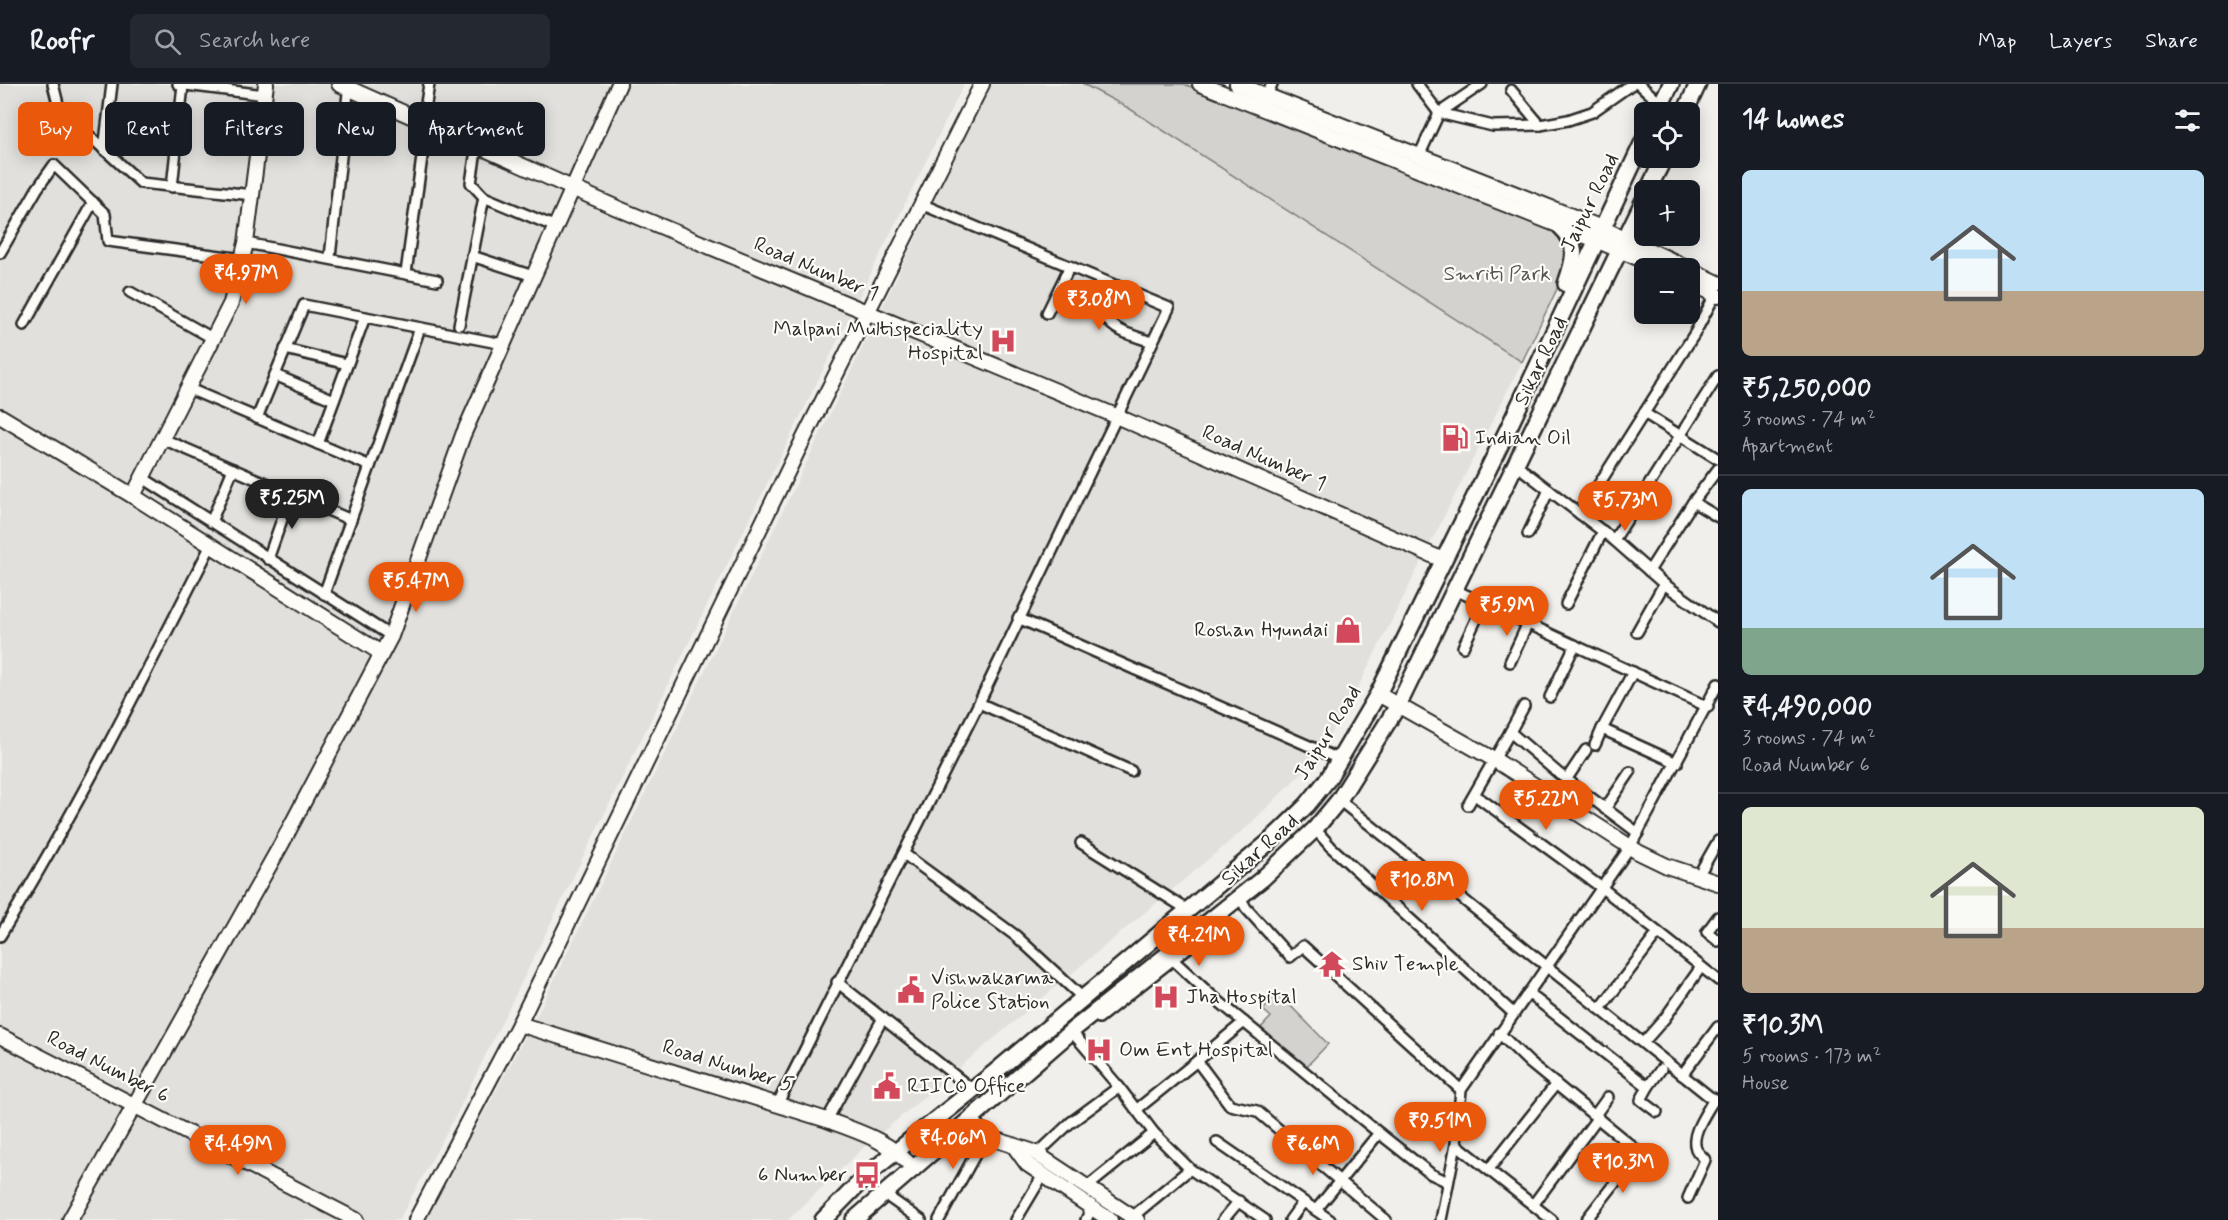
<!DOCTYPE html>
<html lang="en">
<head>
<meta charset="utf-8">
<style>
	:root { --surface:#171b24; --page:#242831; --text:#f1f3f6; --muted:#9ea1a6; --line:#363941; --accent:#ea580c }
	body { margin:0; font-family:Mynerve,sans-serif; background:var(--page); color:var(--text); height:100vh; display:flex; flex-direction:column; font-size:22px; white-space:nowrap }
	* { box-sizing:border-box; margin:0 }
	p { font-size:20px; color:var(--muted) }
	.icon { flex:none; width:33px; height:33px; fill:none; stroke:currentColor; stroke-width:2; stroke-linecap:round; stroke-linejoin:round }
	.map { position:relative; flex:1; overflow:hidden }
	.drawer { display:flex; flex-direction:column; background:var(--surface); width:510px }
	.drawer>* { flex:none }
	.guide { position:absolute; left:18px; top:18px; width:570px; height:54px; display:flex; gap:12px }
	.buttons { position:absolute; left:1634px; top:18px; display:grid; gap:12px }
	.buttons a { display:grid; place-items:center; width:66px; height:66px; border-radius:9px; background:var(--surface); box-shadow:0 3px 15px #0003; font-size:30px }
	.price { position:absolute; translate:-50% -51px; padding:0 14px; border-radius:21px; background:var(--accent); color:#fff; font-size:20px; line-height:39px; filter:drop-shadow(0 2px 3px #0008) }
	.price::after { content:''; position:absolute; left:50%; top:36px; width:18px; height:14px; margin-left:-9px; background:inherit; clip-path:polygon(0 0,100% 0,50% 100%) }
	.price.on { background:#222; color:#fff }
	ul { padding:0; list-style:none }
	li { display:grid; align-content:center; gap:12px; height:318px; padding:0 24px }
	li+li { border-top:2px solid var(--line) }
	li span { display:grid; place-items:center; height:186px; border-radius:9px; color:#555 }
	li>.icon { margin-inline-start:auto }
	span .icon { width:108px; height:108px; fill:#fffc; stroke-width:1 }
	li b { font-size:26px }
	h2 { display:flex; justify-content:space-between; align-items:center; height:72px; padding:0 24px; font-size:26px }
	.chip { padding:0 21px; border-radius:9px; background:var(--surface); box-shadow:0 3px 15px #0003; font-size:21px; line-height:54px }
	.chip.on { background:var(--accent); color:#fff }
	header { display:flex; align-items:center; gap:36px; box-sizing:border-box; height:84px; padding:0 30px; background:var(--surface); border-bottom:2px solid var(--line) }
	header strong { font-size:28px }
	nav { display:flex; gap:33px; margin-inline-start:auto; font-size:21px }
	.search { width:420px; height:54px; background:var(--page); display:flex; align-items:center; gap:15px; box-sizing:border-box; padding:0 21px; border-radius:9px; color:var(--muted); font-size:22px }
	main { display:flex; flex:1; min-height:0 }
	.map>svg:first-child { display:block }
</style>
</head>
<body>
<header>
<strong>Roofr</strong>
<div class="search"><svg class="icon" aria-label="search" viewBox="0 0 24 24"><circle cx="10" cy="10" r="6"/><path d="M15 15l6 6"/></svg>Search here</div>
<nav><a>Map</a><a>Layers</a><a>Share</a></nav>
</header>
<main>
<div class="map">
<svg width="1718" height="1136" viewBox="0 0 1718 1136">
	<rect width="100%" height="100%" fill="#f0efeb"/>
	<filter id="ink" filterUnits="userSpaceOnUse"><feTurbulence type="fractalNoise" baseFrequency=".0167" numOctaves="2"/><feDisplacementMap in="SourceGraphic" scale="12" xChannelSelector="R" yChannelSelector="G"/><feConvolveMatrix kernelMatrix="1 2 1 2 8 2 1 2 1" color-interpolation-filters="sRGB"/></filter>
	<g filter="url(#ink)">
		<!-- built -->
		<g fill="#e1e0dc">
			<path d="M0,0h964l-507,1029 -58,107h-399z"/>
			<path d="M991,0h92l47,25 392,253 -170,337 -39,63 -65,64 -386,323 -74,71h-362l111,-205z"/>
		</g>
		<!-- green -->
		<g fill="#d3d2cf" stroke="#7f7e7d" stroke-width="1.5">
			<path d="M1083,0h101l385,154 -1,28 -46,96 -392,-253z"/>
			<path d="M1278,909l50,51 -23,24 -47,-37 13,-14 -8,-7z"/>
		</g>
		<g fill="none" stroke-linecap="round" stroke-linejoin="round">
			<defs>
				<g id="street">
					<path d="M53,0l6,24 82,75 112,12"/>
					<path d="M178,0l87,11"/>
					<path d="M1417,0l22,29 54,13 47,-1 28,-5 24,-8 40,-28"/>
					<path d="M1639,0l22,20"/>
					<path d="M1511,6l29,35"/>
					<path d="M1264,17l8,-17"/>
					<path d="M477,60l-6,39 13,14"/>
					<path d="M104,66l8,-66"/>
					<path d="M1419,72l20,-43 43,-29"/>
					<path d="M172,103l11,-102"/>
					<path d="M246,159l191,37"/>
					<path d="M0,169l37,-64 17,-24 51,49 3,27 135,18"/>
					<path d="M472,172l61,20"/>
					<path d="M330,173l19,-173"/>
					<path d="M406,189l21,-152 -2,-11 4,-26"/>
					<path d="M1118,202l-12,31c7,15 32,20 46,25"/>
					<path d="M130,208l84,47"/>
					<path d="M1047,229l23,-47"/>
					<path d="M24,241l69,-123"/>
					<path d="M459,241l25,-128 72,30"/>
					<path d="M285,265l62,15"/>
					<path d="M275,291l59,25"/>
					<path d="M187,304l183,78"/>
					<path d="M1644,329l74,46"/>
					<path d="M257,334l47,-113 199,39"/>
					<path d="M163,355l188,81"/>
					<path d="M318,360l47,-127"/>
					<path d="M1515,380l99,76 50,44 54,38"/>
					<path d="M143,394l248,158"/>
					<path d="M1693,418l25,15"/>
					<path d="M1580,430l115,-181 20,-38"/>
					<path d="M211,438l22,-53"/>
					<path d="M1528,450l21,-44"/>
					<path d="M1614,456l104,-164"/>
					<path d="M268,475l23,-65"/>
					<path d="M1649,487l44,-69 25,-33"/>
					<path d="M1453,505l255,118"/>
					<path d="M324,510l96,-266"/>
					<path d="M1566,520l37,-73"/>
					<path d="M1018,534l323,142"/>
					<path d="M1637,548l27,-48"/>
					<path d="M1463,563l21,-44"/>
					<path d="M1510,578l18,-39"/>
					<path d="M1633,588l-31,57 75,34"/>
					<path d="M1550,613l25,-52"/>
					<path d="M979,619l152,68"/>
					<path d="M1510,648l14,-26"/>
					<path d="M1595,661l7,-16"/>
					<path d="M1566,696l20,-30"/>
					<path d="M1475,711l127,93 116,92"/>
					<path d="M1339,716l371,297 8,3"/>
					<path d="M1468,721l42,-73 48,41 80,60"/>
					<path d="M1605,725l25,-37"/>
					<path d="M1315,745l16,18 182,166"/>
					<path d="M1081,759l107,67"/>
					<path d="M904,770l112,82 68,63"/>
					<path d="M1698,792l20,-35"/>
					<path d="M1240,813l6,11 44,49 13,-11 158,144"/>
					<path d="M1718,833l-11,15 11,9"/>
					<path d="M0,852c77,-126 143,-257 210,-389"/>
					<path d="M1171,874l40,37 168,138 52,41 17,8"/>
					<path d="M837,898l136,108"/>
					<path d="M1528,909l120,94 13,-18"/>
					<path d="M1600,925l58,-76"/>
					<path d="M1099,934l114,-90"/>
					<path d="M1244,938l-47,39 33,44 27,6 129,109"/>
					<path d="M1071,947l48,56 35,46 36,36 75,51"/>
					<path d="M1499,949l31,30 121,99"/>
					<path d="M1643,959l22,-25 36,-51"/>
					<path d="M1682,991l36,-48"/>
					<path d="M1648,1003l-7,13 16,12"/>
					<path d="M778,1019l201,-400 190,-395 -248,-104"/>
					<path d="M1136,1026l61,-49"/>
					<path d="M1595,1031l13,-18"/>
					<path d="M827,1036l56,-102"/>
					<path d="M1217,1058l113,78"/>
					<path d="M1456,1060l96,76"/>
					<path d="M1037,1070l33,-31 49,-36"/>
					<path d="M1489,1085l67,-85"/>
					<path d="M1087,1103l67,-54"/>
					<path d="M884,1110l37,26"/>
					<path d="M1688,1114l17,-38c-2,-4 -7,-6 -9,-11 -6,-15 11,-37 18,-50"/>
					<path d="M1533,1121l65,-88"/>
					<path d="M1316,1126l63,-77"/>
					<path d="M1132,1133l58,-48"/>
					<path d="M939,1136l37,-67 15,-15"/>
					<path d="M1016,1136l27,-45"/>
					<path d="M1086,1136l6,-13"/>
					<path d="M1223,1136l16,-19"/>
					<path d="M1290,1136l13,-18"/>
					<path d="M1441,1136l15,-76 5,-54 169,-243 88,-163"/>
					<path d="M1586,1136l53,-68"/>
				</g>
				<g id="secondary">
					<path d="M339,0l278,124 499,208 327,144"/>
					<path d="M1200,0l396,156 65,28"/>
					<path d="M1237,0l365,144 86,40"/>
					<path d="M1689,185l29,14"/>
					<path d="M1689,198l29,14"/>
					<path d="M0,332l133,80 248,157"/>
					<path d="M133,412l98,-193 15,-60 20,-159"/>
					<path d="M1378,610l117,66 143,92 29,14 51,17"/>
					<path d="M519,940l308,96c35,13 61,20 87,49"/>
					<path d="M0,952l356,184"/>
					<path d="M969,1037l22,17 43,14 103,68"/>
					<path d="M1014,1062l13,18 83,56"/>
					<path d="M70,1136l212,-377 109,-207 72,-201 156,-351"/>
					<path d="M416,1136l103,-196 278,-572 185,-368"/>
				</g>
				<g id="primary">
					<path d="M1657,28l14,-28"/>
					<path d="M1685,28l13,-28"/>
					<path d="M1648,106l16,-32"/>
					<path d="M1560,142c20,18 14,35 6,58"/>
					<path d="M823,1136l44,-45 128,-103 274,-230 38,-37 21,-26 50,-85 130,-265 136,-289"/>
					<path d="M854,1136l220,-191 188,-150 53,-50 24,-29 60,-96 245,-504"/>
				</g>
			</defs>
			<!-- street casing -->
			<use href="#street" stroke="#2b2b2b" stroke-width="14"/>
			<!-- secondary casing -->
			<use href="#secondary" stroke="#2b2b2b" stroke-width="18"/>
			<!-- primary casing -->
			<use href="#primary" stroke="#2b2b2b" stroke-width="20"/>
			<!-- street -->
			<use href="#street" stroke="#fdfcf7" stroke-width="9"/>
			<!-- secondary -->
			<use href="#secondary" stroke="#fdfcf7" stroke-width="14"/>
			<!-- primary -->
			<use href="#primary" stroke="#fdfcf7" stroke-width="15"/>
		</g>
	</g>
	<!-- icons -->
	<defs>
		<symbol id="hospital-bare" viewBox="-9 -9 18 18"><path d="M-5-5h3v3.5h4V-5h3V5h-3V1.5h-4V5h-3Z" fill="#d1495b" stroke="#fdfcf7" stroke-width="2.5" paint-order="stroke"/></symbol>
		<symbol id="fuel-bare" viewBox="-9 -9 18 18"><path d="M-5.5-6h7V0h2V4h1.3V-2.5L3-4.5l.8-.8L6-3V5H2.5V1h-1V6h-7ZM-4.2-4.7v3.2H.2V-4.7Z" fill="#d1495b" stroke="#fdfcf7" stroke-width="2.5" paint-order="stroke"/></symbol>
		<symbol id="shop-bare" viewBox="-9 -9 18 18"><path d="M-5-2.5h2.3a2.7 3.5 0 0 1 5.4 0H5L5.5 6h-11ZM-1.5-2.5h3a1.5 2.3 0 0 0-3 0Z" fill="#d1495b" stroke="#fdfcf7" stroke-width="2.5" paint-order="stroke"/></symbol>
		<symbol id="temple-bare" viewBox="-9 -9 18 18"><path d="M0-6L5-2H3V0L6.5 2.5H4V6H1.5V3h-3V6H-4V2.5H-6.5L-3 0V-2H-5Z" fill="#d1495b" stroke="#fdfcf7" stroke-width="2.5" paint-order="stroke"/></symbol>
		<symbol id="civic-bare" viewBox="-9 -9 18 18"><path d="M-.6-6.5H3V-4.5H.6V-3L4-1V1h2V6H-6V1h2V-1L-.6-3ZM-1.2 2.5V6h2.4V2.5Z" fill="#d1495b" stroke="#fdfcf7" stroke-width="2.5" paint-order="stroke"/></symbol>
		<symbol id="bus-bare" viewBox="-9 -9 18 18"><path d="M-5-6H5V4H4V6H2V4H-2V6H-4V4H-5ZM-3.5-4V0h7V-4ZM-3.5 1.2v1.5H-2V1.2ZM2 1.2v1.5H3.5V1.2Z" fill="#d1495b" stroke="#fdfcf7" stroke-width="2.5" paint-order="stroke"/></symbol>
	</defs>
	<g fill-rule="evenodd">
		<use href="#hospital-bare" x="984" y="238" width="38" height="38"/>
		<use href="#fuel-bare" x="1436" y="335" width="38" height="38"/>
		<use href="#shop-bare" x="1329" y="527" width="38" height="38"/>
		<use href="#temple-bare" x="1313" y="861" width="38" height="38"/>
		<use href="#civic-bare" x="892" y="887" width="38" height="38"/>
		<use href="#hospital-bare" x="1147" y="894" width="38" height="38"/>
		<use href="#hospital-bare" x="1080" y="947" width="38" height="38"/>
		<use href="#civic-bare" x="868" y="983" width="38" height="38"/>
		<use href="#bus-bare" x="848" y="1072" width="38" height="38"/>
	</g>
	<g text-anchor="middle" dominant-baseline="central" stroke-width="4.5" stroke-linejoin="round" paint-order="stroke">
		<!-- street labels -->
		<g font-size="21" fill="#2b2b2b" stroke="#fdfcf7">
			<text transform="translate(1590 119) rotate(-64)">Jaipur Road</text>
			<text transform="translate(816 185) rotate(23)">Road Number 1</text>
			<text transform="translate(1541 277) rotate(-64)">Sikar Road</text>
			<text transform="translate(1264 374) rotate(24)">Road Number 1</text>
			<text transform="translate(1328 649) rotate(-58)">Jaipur Road</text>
			<text transform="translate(1260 766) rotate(-42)">Sikar Road</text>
			<text transform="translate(728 982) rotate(17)">Road Number 5</text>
			<text transform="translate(108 983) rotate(27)">Road Number 6</text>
		</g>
		<!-- park labels -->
		<g font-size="21" fill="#555554" stroke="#fdfcf7">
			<text x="1497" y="190">Smriti Park</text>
		</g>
		<!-- poi labels -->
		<g font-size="21" fill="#2b2b2b" stroke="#fdfcf7" text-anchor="start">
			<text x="983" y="245" text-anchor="end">Malpani Multispeciality<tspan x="983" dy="24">Hospital</tspan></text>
			<text x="1475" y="354">Indian Oil</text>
			<text x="1328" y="546" text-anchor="end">Roshan Hyundai</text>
			<text x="1352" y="880">Shiv Temple</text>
			<text x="931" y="894">Vishwakarma<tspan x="931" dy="24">Police Station</tspan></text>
			<text x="1186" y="913">Jha Hospital</text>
			<text x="1119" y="966">Om Ent Hospital</text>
			<text x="907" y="1002">RIICO Office</text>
			<text x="847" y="1091" text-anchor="end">6 Number</text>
		</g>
	</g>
</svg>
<div class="buttons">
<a><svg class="icon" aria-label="locate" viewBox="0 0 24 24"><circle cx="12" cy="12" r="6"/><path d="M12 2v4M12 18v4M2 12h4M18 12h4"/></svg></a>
<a>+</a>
<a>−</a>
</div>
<b class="price" style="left:246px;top:221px">₹4.97M</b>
<b class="price" style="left:1099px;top:247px">₹3.08M</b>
<b class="price on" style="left:292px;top:446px">₹5.25M</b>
<b class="price" style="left:1625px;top:448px">₹5.73M</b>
<b class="price" style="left:416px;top:529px">₹5.47M</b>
<b class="price" style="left:1507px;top:553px">₹5.9M</b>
<b class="price" style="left:1546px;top:747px">₹5.22M</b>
<b class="price" style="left:1422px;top:828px">₹10.8M</b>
<b class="price" style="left:1199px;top:883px">₹4.21M</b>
<b class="price" style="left:1440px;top:1069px">₹9.51M</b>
<b class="price" style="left:953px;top:1086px">₹4.06M</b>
<b class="price" style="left:238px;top:1092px">₹4.49M</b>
<b class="price" style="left:1313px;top:1092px">₹6.6M</b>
<b class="price" style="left:1623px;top:1110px">₹10.3M</b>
<div class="guide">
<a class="chip on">Buy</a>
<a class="chip">Rent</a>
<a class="chip">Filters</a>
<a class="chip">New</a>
<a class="chip">Apartment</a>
</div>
</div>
<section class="drawer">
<h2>14 homes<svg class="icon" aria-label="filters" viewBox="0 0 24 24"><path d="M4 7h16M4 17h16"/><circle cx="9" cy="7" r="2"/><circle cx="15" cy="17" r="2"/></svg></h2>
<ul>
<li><span style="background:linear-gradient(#bfe0f5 65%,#b9a48a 0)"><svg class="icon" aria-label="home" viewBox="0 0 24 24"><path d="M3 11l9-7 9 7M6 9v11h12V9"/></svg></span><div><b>₹5,250,000</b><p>3 rooms · 74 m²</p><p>Apartment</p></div></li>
<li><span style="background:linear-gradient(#bfe0f5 75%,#7fa58c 0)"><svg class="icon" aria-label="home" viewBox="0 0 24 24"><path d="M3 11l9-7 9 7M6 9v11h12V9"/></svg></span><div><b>₹4,490,000</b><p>3 rooms · 74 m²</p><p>Road Number 6</p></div></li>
<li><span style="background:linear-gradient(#dfe7d0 65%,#b9a48a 0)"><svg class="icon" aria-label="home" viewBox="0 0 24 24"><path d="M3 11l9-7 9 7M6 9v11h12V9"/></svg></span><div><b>₹10.3M</b><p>5 rooms · 173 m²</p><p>House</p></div></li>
</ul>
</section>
</main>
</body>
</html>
